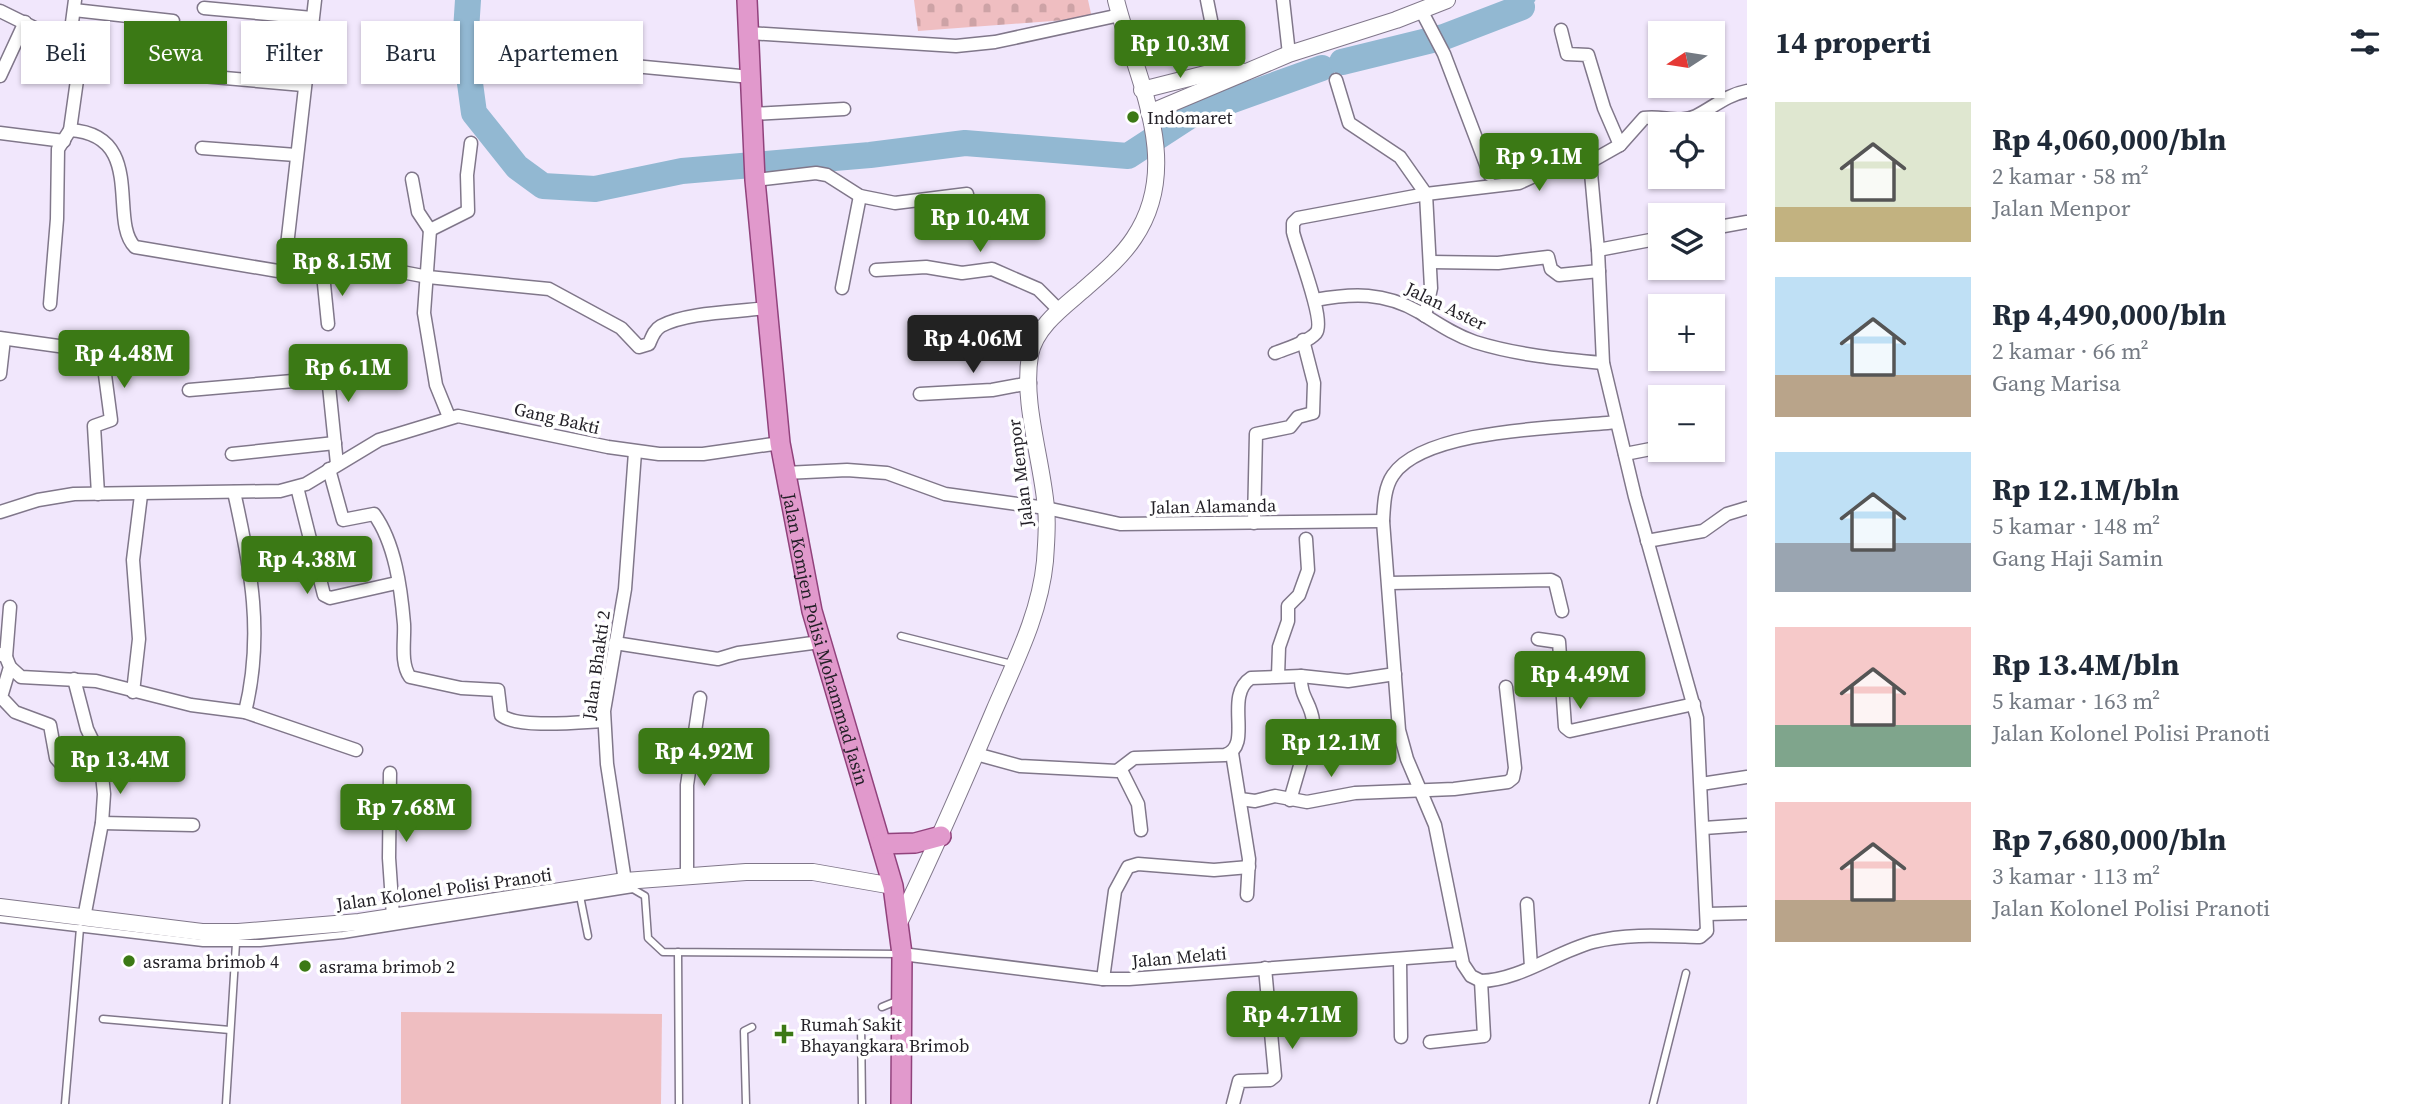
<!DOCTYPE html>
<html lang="id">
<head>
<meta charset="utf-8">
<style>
	:root { --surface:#fff; --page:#f6f6f7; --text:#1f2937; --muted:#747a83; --accent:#3b7915 }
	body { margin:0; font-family:"Source Serif 4",serif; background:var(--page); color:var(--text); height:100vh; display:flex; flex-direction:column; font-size:26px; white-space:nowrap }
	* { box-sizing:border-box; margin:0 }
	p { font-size:23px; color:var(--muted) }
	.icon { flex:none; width:38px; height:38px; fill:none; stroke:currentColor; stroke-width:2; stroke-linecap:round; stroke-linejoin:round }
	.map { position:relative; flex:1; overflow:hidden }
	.drawer { display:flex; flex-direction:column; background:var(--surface); width:665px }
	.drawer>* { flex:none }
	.guide { position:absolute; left:21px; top:21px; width:665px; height:63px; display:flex; gap:14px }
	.needle { width:46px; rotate:258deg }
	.tools { position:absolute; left:1648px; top:21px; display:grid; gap:14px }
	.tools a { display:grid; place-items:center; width:77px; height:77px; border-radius:0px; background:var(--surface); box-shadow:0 2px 5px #0004; font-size:35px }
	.price { position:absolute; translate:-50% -60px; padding:0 16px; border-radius:7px; background:var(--accent); color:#fff; font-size:23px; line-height:46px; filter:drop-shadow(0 2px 4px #0008) }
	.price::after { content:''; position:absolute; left:50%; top:42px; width:21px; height:16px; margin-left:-10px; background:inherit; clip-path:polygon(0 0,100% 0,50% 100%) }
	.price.active { background:#222; color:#fff }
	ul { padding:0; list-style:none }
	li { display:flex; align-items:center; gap:21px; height:175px; padding:0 28px }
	li span { display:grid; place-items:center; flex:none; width:196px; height:140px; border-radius:0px; color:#555 }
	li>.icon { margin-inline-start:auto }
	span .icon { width:84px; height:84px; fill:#fffc; stroke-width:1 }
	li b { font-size:30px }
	h2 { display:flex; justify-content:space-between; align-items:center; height:84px; padding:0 28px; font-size:30px }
	.chip { padding:0 24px; border-radius:0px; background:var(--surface); box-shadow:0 2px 5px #0004; font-size:24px; line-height:63px }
	.chip.active { background:var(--accent); color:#fff }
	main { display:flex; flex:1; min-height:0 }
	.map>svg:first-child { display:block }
</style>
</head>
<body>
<main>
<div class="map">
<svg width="1747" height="1104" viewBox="0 0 1747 1104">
	<defs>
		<pattern id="cemetery-stones" width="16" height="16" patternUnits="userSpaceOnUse" patternTransform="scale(1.75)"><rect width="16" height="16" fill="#efbec1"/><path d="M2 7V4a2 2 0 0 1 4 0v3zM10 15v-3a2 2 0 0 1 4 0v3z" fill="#cda3a6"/></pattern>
	</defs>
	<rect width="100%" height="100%" fill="#f1e7fc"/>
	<!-- cemetery -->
	<path fill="url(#cemetery-stones)" d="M914,0h174l4,18 -174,13z"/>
	<!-- pitch -->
	<path fill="#efbec1" d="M401,1012l261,2 -1,90h-260z"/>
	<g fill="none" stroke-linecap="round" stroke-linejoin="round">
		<!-- stream -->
		<path stroke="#92b8d2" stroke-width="4.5" d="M1522,7l11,-7"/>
		<!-- river -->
		<g stroke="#92b8d2" stroke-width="26">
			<path d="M468,0l-3,46 9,67 43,54 26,19 52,3 87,-18 188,-16 95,-12 163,13 63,-41 131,-47"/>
			<path d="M1342,62l102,-25 78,-30"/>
		</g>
		<defs>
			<g id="service">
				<path d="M901,636l111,28"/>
				<path d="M580,896l8,40"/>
				<path d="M0,919l203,24h57l83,-8 290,-46 12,7 3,42 15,14 237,2"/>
				<path d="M678,952l1,152"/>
				<path d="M882,1007l17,-7"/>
				<path d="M103,1019l127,11"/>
				<path d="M861,1023l1,81"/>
				<path d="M65,1104l15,-176"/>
				<path d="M226,1104l10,-161"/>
				<path d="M746,1104l-2,-73 8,-4"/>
				<path d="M1653,1104l33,-131"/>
			</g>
			<g id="minor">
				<path d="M1207,0l14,70"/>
				<path d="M1283,0l6,54"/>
				<path d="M204,8l108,10"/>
				<path d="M74,10l99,11"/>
				<path d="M1421,10l23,44 46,121"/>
				<path d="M0,11l69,34 7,11 2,17 -8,57 -12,19 -1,70 -7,85"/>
				<path d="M1561,30l6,24 21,1 16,53 16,37"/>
				<path d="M749,33l207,13 39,-4 125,-27"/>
				<path d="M69,45l6,-45"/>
				<path d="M570,60l181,17"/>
				<path d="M0,76l25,-54"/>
				<path d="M202,76l101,9"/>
				<path d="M1336,80l13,43 51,34 26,37 5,94 -6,28"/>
				<path d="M751,114l93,-5"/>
				<path d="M70,130c77,5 38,91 65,117l149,25 39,2 63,-5 42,8 121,12 72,39 18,19 10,-3c3,-7 5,-14 12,-18 26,-14 76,-14 105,-18"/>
				<path d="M0,133l64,8"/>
				<path d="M202,148l94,7"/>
				<path d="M1590,162l8,88 5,113 32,134 62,221 10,213 -7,6c-35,-1 -73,-4 -107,5 -37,10 -73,38 -112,39l-10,-5 -8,-12 -28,-139 -28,-66 -8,-29 -16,-209c1,-15 1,-33 10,-46 32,-47 170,-47 224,-53"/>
				<path d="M1590,162l30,-17 24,-27c17,-3 36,6 52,-2 18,-9 30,-21 51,-25"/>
				<path d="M412,179l6,33 12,18"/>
				<path d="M755,180l61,-7 11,2 33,21 35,7 72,-9"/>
				<path d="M1713,228l34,-6"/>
				<path d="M430,230l-6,83 12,72 13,32"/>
				<path d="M430,230l38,-19 -1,-36 4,-32"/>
				<path d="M1598,250l63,-12"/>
				<path d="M1431,262l67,1 50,-6 3,12 8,6 40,-4"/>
				<path d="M876,270l50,-3 36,6 30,-4 46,20 21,21"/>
				<path d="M284,272l31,-272"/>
				<path d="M323,274l5,50"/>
				<path d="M842,288l18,-92"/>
				<path d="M1315,300c38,-7 69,-8 104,12 18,11 35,23 56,30 42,13 84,17 128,21"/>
				<path d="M0,338l102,14 48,3"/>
				<path d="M1275,353c12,-5 32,-10 41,-20 10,-12 -19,-83 -23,-101v-9l5,-5 128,-24 93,-11 63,-29 8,8"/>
				<path d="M326,357l11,107"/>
				<path d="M0,374l4,-35"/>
				<path d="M189,390l139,-12"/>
				<path d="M920,394l72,-4 38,-7"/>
				<path d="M1694,450l16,1"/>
				<path d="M232,454l103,-11"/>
				<path d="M1625,454l36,-7"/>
				<path d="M329,469l14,51 31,-6c21,29 27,74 30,110 1,16 -4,39 6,53l51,11 37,2 3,25c16,14 81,7 103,6"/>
				<path d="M785,473l62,-3 40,3 58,21 101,14 74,16 263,-3"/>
				<path d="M297,487l27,108 6,3 62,-14"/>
				<path d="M234,492c17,76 30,143 11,220"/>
				<path d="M98,494l-4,-68 17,-6 -9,-68"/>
				<path d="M0,512l38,-12 36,-6 206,-3 26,-7 73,-44 79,-24 150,31 51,7h44l77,-11"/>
				<path d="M1254,523l2,-89 34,-7 8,-10 15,-4 1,-30 -11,-43"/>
				<path d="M1647,541l56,-10 24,-17 20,-6"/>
				<path d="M1389,583l162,-3 4,2 7,29"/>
				<path d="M1538,639l21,3 6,85 5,4 124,-27"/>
				<path d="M615,643l103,16 20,-6 82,-11"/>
				<path d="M0,654l6,3 4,10 -9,30 14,15 35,13 6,33 7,8 38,1"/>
				<path d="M6,657l4,-50"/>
				<path d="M10,667l11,10 75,4 95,24 54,7 111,38"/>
				<path d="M1278,676l1,-29 9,-26v-15l11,-11 9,-25 -2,-31"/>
				<path d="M74,679l13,50 13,27 4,38 -2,29 -18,95"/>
				<path d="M133,692l6,-53 -6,-79 8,-65"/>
				<path d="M1232,753l17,106 -2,36"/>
				<path d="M976,754l44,12 97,5 17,-13 91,-3c29,-9 -2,-59 26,-77l50,-2 47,5 47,-7"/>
				<path d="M1121,770l17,34 3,26"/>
				<path d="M390,773l-1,85 4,58"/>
				<path d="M1701,784l46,-7"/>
				<path d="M1240,799l15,2 20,-5 32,6 48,-9 99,-4 54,-7 5,-4 2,-10 -9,-81"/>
				<path d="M1290,800l23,-79c-2,-19 -13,-23 -12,-45"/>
				<path d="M102,823l91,2"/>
				<path d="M1704,828l43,-3"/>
				<path d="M687,877v-92l13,-87"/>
				<path d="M625,881l-18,-117 -3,-53 21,-122 10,-137"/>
				<path d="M1527,904l4,63"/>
				<path d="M1707,914l40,-1"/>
				<path d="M902,954l201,25h26l331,-25"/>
				<path d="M1400,960l1,77"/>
				<path d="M1103,979l12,-88 13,-24 10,-3 76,6 35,-3"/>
				<path d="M1430,1042l54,-6 -3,-55"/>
				<path d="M1233,1104l6,-23 31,-1 5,-4 -10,-108"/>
			</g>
			<g id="tertiary">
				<path d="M1142,90l79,-20 20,1"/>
				<path d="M1149,113l140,-59 107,-34 51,-20"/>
				<path d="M0,907l202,25h36l121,-10 266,-41 121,-9h67l80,14"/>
				<path d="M899,923c34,-70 65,-141 95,-212 21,-49 46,-97 51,-150 1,-18 3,-36 1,-53 -4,-48 -24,-105 -16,-153 5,-27 32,-47 52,-64 18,-16 39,-33 52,-53 51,-75 1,-161 -18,-238"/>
			</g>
			<g id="primary">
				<path id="s1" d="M747,0l8,180 25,263 32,168 81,275 9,68 -1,150"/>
				<path d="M881,844l34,-1 26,-7"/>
			</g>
		</defs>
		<!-- service casing -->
		<use href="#service" stroke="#80778a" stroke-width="9"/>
		<!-- minor casing -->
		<use href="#minor" stroke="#80778a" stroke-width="15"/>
		<!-- tertiary casing -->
		<use href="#tertiary" stroke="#80778a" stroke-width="18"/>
		<!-- primary casing -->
		<use href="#primary" stroke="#91427c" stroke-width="22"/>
		<!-- service -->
		<use href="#service" stroke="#fff" stroke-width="6"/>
		<!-- minor -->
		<use href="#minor" stroke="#fff" stroke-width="12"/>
		<!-- tertiary -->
		<use href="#tertiary" stroke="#fff" stroke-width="16"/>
		<!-- primary -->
		<use href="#primary" stroke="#e199cc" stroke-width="19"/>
	</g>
	<!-- markers -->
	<g fill="#3b7915" stroke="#fff" stroke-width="2.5">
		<circle cx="1133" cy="117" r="7"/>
		<circle cx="129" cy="961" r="7"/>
		<circle cx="305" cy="966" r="7"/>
		<path d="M780.5 1023.5h7v7h7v7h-7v7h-7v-7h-7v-7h7z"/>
	</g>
	<g text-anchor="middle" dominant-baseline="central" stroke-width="7" stroke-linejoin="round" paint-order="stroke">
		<!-- poi labels -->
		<g font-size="18" fill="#221f26" stroke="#fff" text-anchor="start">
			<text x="1147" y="117">Indomaret</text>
			<text x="143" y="961">asrama brimob 4</text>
			<text x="319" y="966">asrama brimob 2</text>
			<text x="800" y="1024">Rumah Sakit<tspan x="800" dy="21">Bhayangkara Brimob</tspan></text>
		</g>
		<!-- street labels -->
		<g font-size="18" fill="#221f26" stroke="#fff">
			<text transform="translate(1446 306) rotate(26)">Jalan Aster</text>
			<text transform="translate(557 418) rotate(13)">Gang Bakti</text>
			<text transform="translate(1020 473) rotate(-97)">Jalan Menpor</text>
			<text transform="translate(1213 506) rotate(-1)">Jalan Alamanda</text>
			<text stroke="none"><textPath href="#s1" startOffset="646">Jalan Komjen Polisi Mohammad Jasin</textPath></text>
			<text transform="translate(596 665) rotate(-82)">Jalan Bhakti 2</text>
			<text transform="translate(444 889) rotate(-8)">Jalan Kolonel Polisi Pranoti</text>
			<text transform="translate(1179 957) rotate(-5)">Jalan Melati</text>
		</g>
	</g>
</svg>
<div class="tools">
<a><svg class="needle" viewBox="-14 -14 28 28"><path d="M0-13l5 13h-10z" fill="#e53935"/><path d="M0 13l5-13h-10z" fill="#747a83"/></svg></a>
<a><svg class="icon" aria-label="locate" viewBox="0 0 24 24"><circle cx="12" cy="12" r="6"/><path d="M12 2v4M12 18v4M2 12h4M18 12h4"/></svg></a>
<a><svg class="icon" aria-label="layers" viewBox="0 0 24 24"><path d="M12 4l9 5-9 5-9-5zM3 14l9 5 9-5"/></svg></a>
<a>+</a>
<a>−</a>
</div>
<b class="price" style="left:1180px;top:80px">Rp 10.3M</b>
<b class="price" style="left:1539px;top:193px">Rp 9.1M</b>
<b class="price" style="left:980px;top:254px">Rp 10.4M</b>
<b class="price" style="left:342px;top:298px">Rp 8.15M</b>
<b class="price active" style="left:973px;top:375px">Rp 4.06M</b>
<b class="price" style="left:124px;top:390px">Rp 4.48M</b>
<b class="price" style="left:348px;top:404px">Rp 6.1M</b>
<b class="price" style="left:307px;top:596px">Rp 4.38M</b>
<b class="price" style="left:1580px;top:711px">Rp 4.49M</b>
<b class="price" style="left:1331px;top:779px">Rp 12.1M</b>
<b class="price" style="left:704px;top:788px">Rp 4.92M</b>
<b class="price" style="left:120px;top:796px">Rp 13.4M</b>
<b class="price" style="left:406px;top:844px">Rp 7.68M</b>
<b class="price" style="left:1292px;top:1051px">Rp 4.71M</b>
<div class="guide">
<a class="chip">Beli</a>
<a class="chip active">Sewa</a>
<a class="chip">Filter</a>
<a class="chip">Baru</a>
<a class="chip">Apartemen</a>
</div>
</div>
<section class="drawer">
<h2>14 properti<svg class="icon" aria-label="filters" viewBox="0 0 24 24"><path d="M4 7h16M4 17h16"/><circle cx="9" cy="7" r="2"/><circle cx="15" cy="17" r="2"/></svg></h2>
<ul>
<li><span style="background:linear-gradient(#dfe7d0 75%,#c2b280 0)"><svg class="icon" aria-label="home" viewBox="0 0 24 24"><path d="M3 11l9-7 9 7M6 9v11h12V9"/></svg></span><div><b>Rp 4,060,000/bln</b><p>2 kamar · 58 m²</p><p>Jalan Menpor</p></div></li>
<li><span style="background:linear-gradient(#bfe0f5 70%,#b9a48a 0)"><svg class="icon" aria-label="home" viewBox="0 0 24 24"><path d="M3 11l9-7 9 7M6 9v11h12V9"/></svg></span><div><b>Rp 4,490,000/bln</b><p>2 kamar · 66 m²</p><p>Gang Marisa</p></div></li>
<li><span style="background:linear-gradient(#bfe0f5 65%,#9aa5b1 0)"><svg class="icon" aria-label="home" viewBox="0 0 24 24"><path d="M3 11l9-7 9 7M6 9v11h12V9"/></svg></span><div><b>Rp 12.1M/bln</b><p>5 kamar · 148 m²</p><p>Gang Haji Samin</p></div></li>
<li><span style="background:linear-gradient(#f6c9c9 70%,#7fa58c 0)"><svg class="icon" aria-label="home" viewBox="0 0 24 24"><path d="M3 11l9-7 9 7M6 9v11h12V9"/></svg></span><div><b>Rp 13.4M/bln</b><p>5 kamar · 163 m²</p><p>Jalan Kolonel Polisi Pranoti</p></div></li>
<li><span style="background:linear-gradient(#f6c9c9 70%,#b9a48a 0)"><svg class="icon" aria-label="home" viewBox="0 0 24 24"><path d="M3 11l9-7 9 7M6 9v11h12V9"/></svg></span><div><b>Rp 7,680,000/bln</b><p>3 kamar · 113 m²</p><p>Jalan Kolonel Polisi Pranoti</p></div></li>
</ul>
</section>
</main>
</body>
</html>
